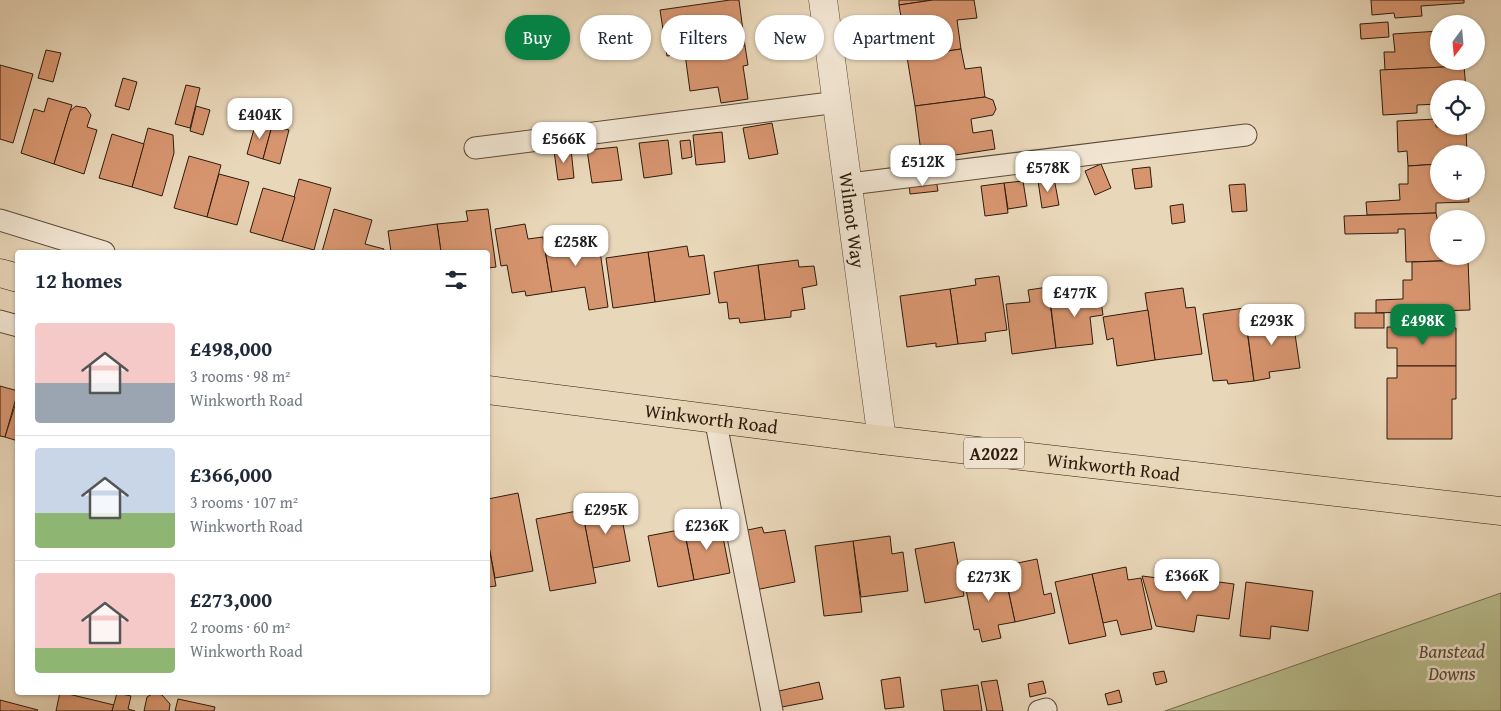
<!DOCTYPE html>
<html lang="en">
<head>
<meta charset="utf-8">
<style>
	:root { --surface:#fff; --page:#f2f2f3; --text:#1f2937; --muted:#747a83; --line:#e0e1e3; --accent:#0b8043 }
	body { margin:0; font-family:"Gentium Book Plus",serif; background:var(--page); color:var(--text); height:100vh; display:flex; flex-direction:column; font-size:19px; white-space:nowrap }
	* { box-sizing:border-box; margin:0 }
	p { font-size:16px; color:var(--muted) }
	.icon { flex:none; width:28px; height:28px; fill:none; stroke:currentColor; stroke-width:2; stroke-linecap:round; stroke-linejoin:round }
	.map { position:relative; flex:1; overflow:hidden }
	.details { position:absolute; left:15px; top:250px; width:475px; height:445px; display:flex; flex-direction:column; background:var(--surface); border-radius:5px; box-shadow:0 1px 4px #0004 }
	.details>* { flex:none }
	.banner { position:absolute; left:505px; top:15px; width:475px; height:45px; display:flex; gap:10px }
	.needle { width:32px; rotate:196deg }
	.fabs { position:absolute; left:1430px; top:15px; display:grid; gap:10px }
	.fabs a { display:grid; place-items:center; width:55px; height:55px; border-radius:50%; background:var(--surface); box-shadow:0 1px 4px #0004; font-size:25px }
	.price { position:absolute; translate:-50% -42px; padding:0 11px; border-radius:10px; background:#fff; color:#222; font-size:16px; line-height:32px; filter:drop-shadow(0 1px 2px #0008) }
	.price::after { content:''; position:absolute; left:50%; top:30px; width:15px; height:11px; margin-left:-8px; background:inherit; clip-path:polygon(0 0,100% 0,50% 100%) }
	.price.selected { background:var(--accent); color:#fff }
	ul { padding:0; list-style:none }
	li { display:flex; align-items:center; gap:15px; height:125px; padding:0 20px }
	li+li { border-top:1px solid var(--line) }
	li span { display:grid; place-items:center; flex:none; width:140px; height:100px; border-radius:5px; color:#555 }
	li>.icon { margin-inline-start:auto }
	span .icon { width:60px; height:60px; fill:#fffc; stroke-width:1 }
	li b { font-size:21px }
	h2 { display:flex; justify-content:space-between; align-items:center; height:60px; padding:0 20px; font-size:21px }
	.tag { padding:0 18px; border-radius:22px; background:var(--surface); box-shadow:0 1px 4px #0004; font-size:18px; line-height:45px }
	.tag.selected { background:var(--accent); color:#fff }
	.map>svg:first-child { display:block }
</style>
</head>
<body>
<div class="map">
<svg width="1501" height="711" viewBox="0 0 1501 711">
	<rect width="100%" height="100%" fill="#e9d7b9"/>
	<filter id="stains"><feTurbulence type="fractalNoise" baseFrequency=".004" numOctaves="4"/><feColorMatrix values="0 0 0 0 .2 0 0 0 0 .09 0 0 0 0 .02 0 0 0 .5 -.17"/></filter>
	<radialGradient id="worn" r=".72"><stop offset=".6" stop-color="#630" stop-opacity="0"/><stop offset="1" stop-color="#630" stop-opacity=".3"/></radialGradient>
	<!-- green -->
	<path fill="#b8be8e" stroke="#736c4d" d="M1501,593v118h-336z"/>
	<!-- building -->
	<g fill="#d7956f" stroke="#2e1b0c">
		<path d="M730,0h9l6,46 -78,10 -7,-46z"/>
		<path d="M899,0h34l-34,5z"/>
		<path d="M933,0h41l3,18 -20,2 4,29 -48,7 -3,-17 -5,1 -6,-35z"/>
		<path d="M1371,0h93v3l-43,3 1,10 -27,2 -1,-5 -22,2z"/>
		<path d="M1388,22l1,15 -28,2 -1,-15z"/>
		<path d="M1439,31v30h25v5l-79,4 -1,-18h11l-2,-18z"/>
		<path d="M745,46l3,19 -5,1 5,33 -27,4 -3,-16 -28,4 -5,-37z"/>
		<path d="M961,49l4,20 16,-2 4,30 -70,9 -8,-49z"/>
		<path d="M46,50l15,3 -8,29 -15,-4z"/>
		<path d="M0,65l33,9 -20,69 -13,-4z"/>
		<path d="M1464,66l2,23h-27v15l-22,1v8l-34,2 -3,-45z"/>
		<path d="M123,78l14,4 -8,28 -14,-4z"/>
		<path d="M186,85l14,3 -10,40 -15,-4z"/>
		<path d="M985,97l8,3 3,9 -3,6 -22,4 2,14 19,-3 3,19 -73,11 -7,-54z"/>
		<path d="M48,98l24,7 -18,59 -33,-11 13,-44 10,3z"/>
		<path d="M76,106l10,2 5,7 -4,12 10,3 -13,44 -30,-10 16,-53z"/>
		<path d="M196,106l14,4 -7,25 -13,-4z"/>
		<path d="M1436,119v8l30,-1 1,28h-28v10l-31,2 -1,-15 -9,1 -1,-31z"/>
		<path d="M256,122l16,4 -9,33 -16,-5z"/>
		<path d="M772,123l6,31 -29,5 -6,-31z"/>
		<path d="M272,126l17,4 -9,34 -17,-5z"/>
		<path d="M148,128l25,7 1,18 -12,43 -30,-9z"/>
		<path d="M722,132l3,30 -29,3 -3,-30z"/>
		<path d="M112,134l32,10 -12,43 -33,-9z"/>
		<path d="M668,140l4,34 -28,4 -5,-35z"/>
		<path d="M690,140l2,17 -10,2 -2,-18z"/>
		<path d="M617,147l5,33 -30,3 -5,-33z"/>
		<path d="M571,149l3,29 -16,2 -4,-29z"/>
		<path d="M189,156l32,9 -14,52 -33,-9z"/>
		<path d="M1101,164l10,24 -16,7 -10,-24z"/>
		<path d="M1439,164v27h29l1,11 -33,1v10l-69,2 -1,-13 34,-2 -1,-16h9v-18z"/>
		<path d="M1150,167l2,20 -17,2 -3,-20z"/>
		<path d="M219,174l30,8 -12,43 -30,-8z"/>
		<path d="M1054,178l5,27 -17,3 -4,-27z"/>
		<path d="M299,179l32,9 -17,62 -32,-9z"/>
		<path d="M936,179l2,12 -28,3 -1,-12z"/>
		<path d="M1023,181l4,25 -19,3 -4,-26z"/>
		<path d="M1004,183l4,30 -23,3 -4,-30z"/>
		<path d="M1245,184l2,27 -15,1 -3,-27z"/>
		<path d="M263,188l32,9 -13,44 -32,-9z"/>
		<path d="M1183,204l2,18 -13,2 -2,-18z"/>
		<path d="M334,209l38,11 -7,24 19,5 -1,3h-61z"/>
		<path d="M488,209l8,58 -8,1v-16h-47l-4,-28 31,-3 -2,-10z"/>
		<path d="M1436,213l3,15v28h29v4l-62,2 -1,-33h-7v4l-53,1 -1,-18z"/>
		<path d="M437,224l4,28h-50l-3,-21z"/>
		<path d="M525,224l3,15 15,-2 9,55 -26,4 -1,-5 -13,2 -5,-28 -6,1 -6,-37z"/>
		<path d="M583,232l2,14 14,-2 9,63 -19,3 -4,-23 -33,5 -9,-55z"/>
		<path d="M687,246l2,11 15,-2 6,39 -55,8 -7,-50z"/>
		<path d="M648,252l7,50 -42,6 -7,-50z"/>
		<path d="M798,260l1,7 15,-1 3,19 -15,3 3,21 -14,2v6l-26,3 -7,-55z"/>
		<path d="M1468,260l2,50 -94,3v-13l27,-1v-19h9v-18z"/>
		<path d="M758,265l7,55 -25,3 -1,-5 -10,1 -2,-17 -8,1 -5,-31z"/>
		<path d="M999,276l8,54 -22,3 1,8 -28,3 -8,-55 26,-4 -1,-6z"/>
		<path d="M1048,287l8,61 -44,6 -6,-50 24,-2 -2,-12z"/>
		<path d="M1099,288l4,27 -13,2 3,27 -37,4 -6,-49 22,-3 -1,-4z"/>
		<path d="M1183,288l3,20 9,-1 7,47 -47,6 -10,-67z"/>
		<path d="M950,289l8,55 -22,3v-4l-29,4 -7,-51z"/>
		<path d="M1244,308l10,73 -26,3 -1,-4 -14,1 -10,-67z"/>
		<path d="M1148,310l7,50 -38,6 -4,-28 -6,2 -4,-23z"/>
		<rect x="1355" y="313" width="29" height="15"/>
		<path d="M1292,314l8,54 -31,4 1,6 -16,3 -8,-60z"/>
		<path d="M1387,327l69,1v38h-59v-18h-10z"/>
		<path d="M1397,366h59v33h-4v40h-65v-61h10z"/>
		<path d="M0,386l18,5 -13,46 -5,-1z"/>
		<path d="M18,396v45l-13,-4z"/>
		<path d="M518,493l15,78 -38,7 -7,-37v-42z"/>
		<path d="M619,503l11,58 -37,7 -11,-58z"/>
		<path d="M582,510l14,73 -46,8 -14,-72z"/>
		<path d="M720,522l10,51 -36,7 -10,-51z"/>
		<path d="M762,527l2,6 21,-3 10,52 -40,8 -12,-59z"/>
		<path d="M684,529l10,51 -36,7 -10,-51z"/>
		<path d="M890,536l2,18 11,-2 5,39 -47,6 -8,-56z"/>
		<path d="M488,541l8,45 -8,1z"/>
		<path d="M853,541l9,71 -38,4 -9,-70z"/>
		<path d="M954,542l10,54 -39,7 -10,-54z"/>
		<path d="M1037,559l7,36 7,-2 4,20 -40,9 -12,-56z"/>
		<path d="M1003,566l12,56 -17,3 3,13 -19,4 -3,-13 -5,1 -11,-56z"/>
		<path d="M1126,567l2,13 13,-2 11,51 -31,6 -4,-15 -14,3 -11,-49z"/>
		<path d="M1092,574l14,62 -37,8 -14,-62z"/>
		<path d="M1166,575l68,9 -5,35 -32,-4 -3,17 -38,-6 -14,-50 24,3z"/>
		<path d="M1246,582l67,9 -5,40 -37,-5 -1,13 -30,-3z"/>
		<path d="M1164,671l3,11 -11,3 -3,-12z"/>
		<path d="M900,677l4,30 -19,2 -4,-29z"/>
		<path d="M997,680l6,31h-16l-6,-29z"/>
		<path d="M1043,681l3,12 -16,4 -2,-13z"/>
		<path d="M819,682l4,17 -41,8 -3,-16z"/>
		<path d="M978,685l4,26h-38l-3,-21z"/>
		<path d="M1119,690l3,12 -14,3 -3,-11z"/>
		<path d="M60,692l54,13 -2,6h-56z"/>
		<path d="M117,693l14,3 -3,13 7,2h-23z"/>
		<path d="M154,693l8,2 8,9 -1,7h-25l3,-14z"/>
		<path d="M178,699l37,8 -1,4h-39z"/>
		<path d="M0,700l38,10 -1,1h-37z"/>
	</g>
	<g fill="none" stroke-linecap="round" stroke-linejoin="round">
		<defs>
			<g id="service">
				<path d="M475,148l363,-46"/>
				<path d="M850,184l396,-49"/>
				<path d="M0,220l104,32"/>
				<path d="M0,321l18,5"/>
				<path d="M715,418l57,293"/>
				<path d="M1039,711l7,-2"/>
			</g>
			<g id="minor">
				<path id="s1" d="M823,0l59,440"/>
			</g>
			<g id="primary">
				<path d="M0,273l18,5"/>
				<path id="s2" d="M488,390l394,50 619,71"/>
			</g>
		</defs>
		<!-- service casing -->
		<use href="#service" stroke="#5d4a37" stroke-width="23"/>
		<!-- minor casing -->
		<use href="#minor" stroke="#5d4a37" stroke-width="29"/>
		<!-- primary casing -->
		<use href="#primary" stroke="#2e1b0c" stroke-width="29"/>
		<!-- service -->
		<use href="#service" stroke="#f1e5d2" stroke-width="21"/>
		<!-- minor -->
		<use href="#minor" stroke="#f1e5d2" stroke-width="28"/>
		<!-- primary -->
		<use href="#primary" stroke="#e9d7b9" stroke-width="28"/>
	</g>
	<g text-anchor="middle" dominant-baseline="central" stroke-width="5" stroke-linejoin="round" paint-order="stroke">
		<!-- shield labels -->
		<rect fill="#f1e5d2" stroke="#685847" stroke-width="1" x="964" y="437.5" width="60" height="31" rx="4"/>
		<g font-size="18" font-weight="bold" fill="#2e1b0c">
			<text x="994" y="453">A2022</text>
		</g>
		<!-- street labels -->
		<g font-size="19" fill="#2e1b0c" stroke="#f1e5d2">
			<text stroke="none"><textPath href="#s1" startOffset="222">Wilmot Way</textPath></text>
			<text stroke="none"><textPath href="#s2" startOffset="225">Winkworth Road</textPath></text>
			<text stroke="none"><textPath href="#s2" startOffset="630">Winkworth Road</textPath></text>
		</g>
		<!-- park labels -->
		<g font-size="19" font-style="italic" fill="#574c33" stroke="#f1e5d2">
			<text x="1452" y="651">Banstead<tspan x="1452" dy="22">Downs</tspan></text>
		</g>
	</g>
	<rect width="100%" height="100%" filter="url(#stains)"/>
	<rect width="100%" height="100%" fill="url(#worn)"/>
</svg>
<div class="fabs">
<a><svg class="needle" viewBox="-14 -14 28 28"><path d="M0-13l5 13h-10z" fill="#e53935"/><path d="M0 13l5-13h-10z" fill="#747a83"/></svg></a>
<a><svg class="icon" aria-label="locate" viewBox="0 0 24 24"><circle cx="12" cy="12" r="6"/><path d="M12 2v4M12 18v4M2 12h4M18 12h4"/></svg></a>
<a>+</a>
<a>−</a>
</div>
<b class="price" style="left:260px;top:140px">£404K</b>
<b class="price" style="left:564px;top:164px">£566K</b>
<b class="price" style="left:923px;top:187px">£512K</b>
<b class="price" style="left:1048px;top:193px">£578K</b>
<b class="price" style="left:576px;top:267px">£258K</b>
<b class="price" style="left:1075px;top:318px">£477K</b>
<b class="price" style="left:1272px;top:346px">£293K</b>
<b class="price selected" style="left:1423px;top:346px">£498K</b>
<b class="price" style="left:606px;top:535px">£295K</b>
<b class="price" style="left:707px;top:551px">£236K</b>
<b class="price" style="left:1187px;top:601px">£366K</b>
<b class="price" style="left:989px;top:602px">£273K</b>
<div class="banner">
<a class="tag selected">Buy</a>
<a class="tag">Rent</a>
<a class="tag">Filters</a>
<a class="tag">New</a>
<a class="tag">Apartment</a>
</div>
<section class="details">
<h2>12 homes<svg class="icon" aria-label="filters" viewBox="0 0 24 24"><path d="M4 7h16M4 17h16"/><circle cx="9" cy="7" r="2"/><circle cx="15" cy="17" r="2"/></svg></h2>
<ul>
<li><span style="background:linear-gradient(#f6c9c9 60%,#9aa5b1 0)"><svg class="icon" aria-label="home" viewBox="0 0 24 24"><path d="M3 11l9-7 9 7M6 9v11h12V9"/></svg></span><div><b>£498,000</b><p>3 rooms · 98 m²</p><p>Winkworth Road</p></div></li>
<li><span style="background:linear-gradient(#c9d6e8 65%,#8fb573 0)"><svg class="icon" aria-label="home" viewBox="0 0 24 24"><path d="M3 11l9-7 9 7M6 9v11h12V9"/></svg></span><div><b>£366,000</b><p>3 rooms · 107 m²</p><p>Winkworth Road</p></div></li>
<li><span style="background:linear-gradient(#f6c9c9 75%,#8fb573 0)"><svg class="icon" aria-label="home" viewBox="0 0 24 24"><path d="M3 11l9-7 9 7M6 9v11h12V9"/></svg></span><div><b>£273,000</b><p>2 rooms · 60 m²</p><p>Winkworth Road</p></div></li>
</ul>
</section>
</div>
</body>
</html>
